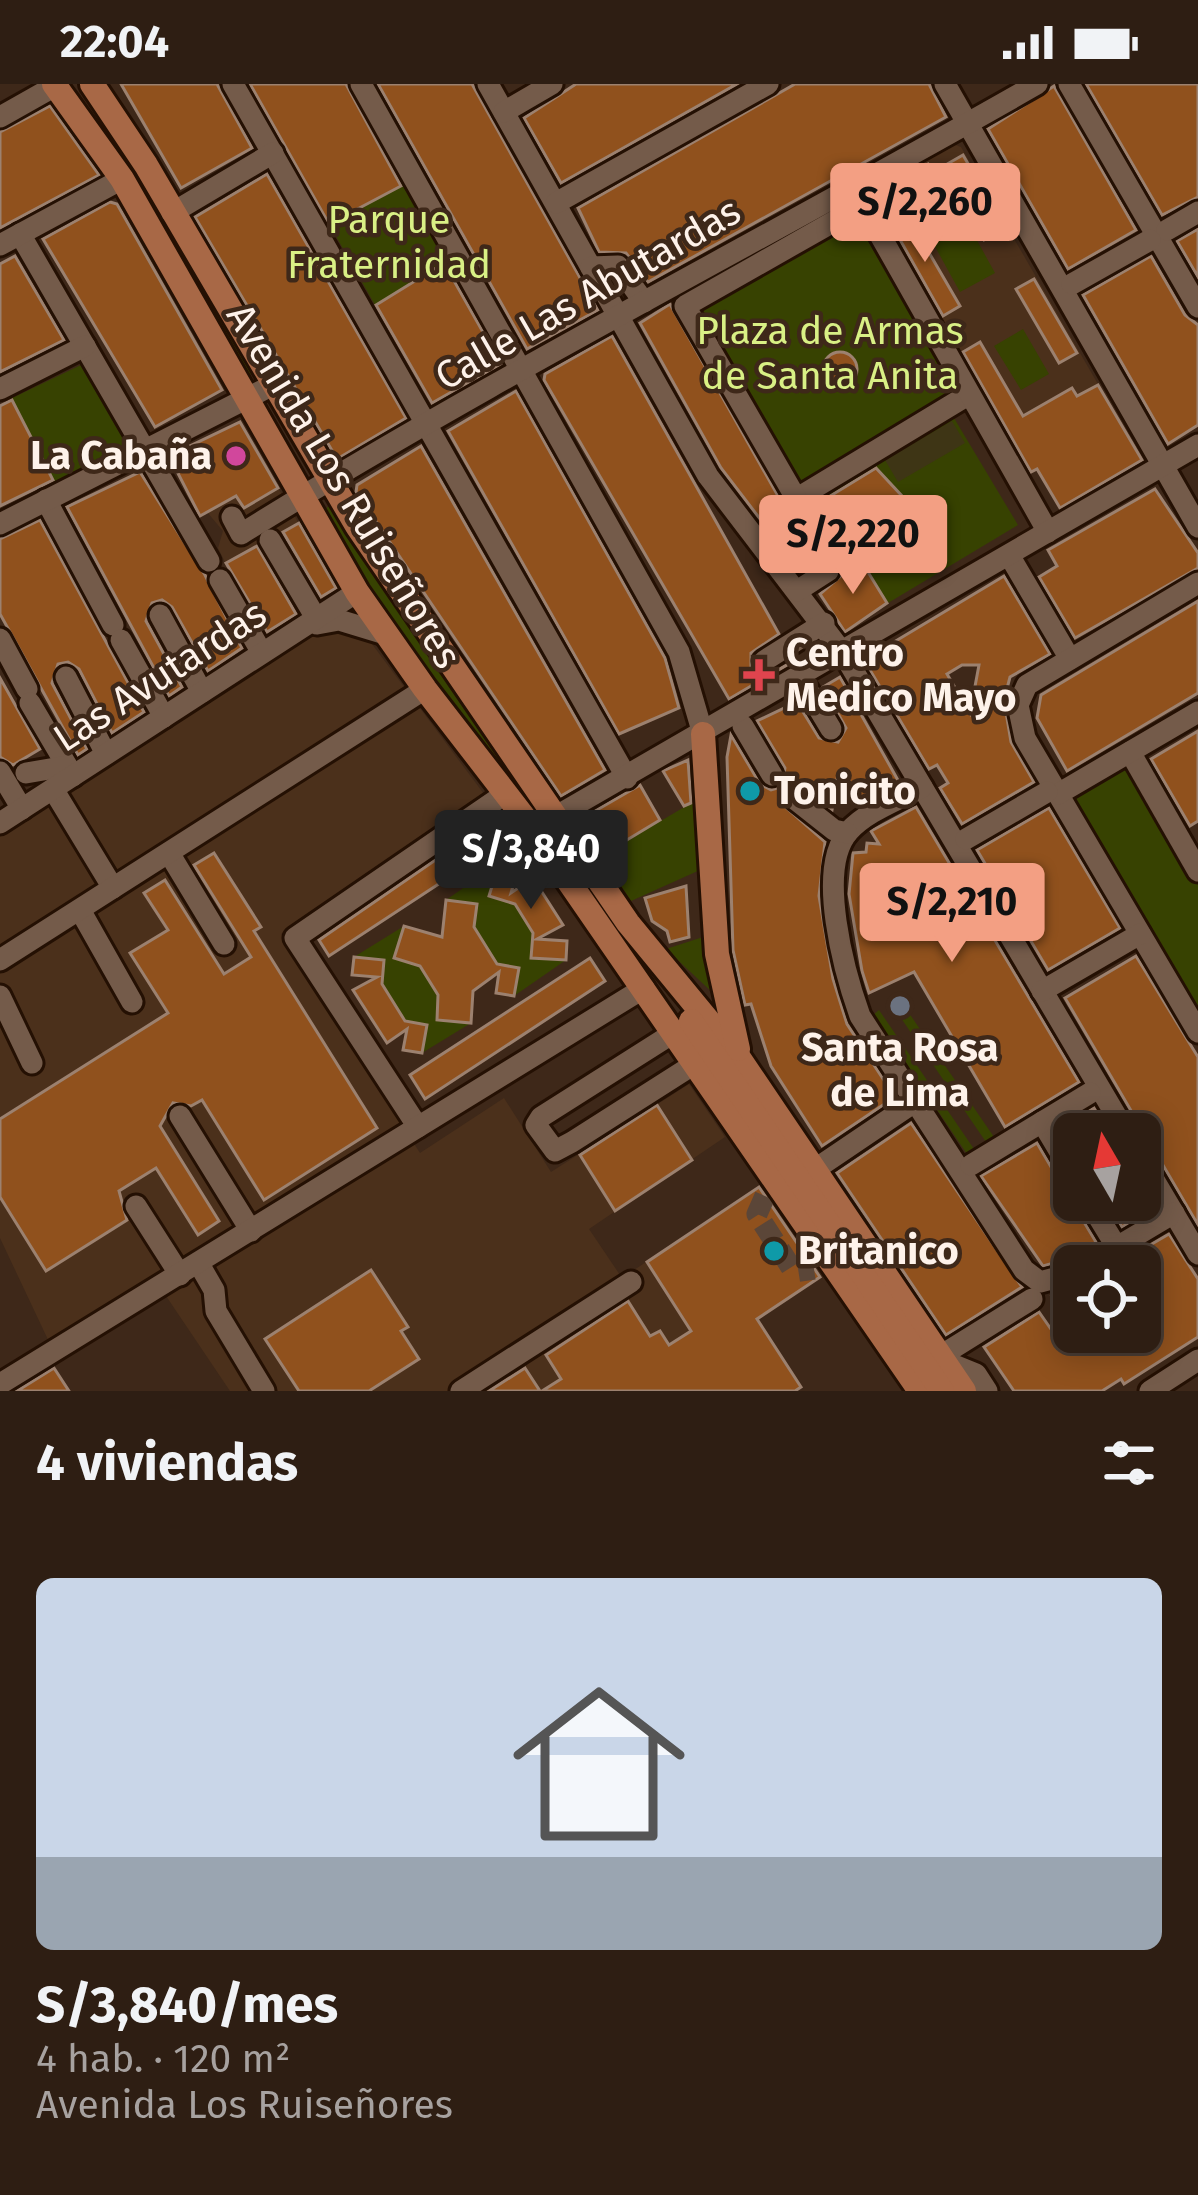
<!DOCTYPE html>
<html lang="es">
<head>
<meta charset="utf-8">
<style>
	:root { --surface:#2e1e13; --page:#3a2b21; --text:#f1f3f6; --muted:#a7a2a0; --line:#493c33; --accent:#f39f83 }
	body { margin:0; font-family:"Fira Sans",sans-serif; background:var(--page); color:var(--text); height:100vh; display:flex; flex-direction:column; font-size:45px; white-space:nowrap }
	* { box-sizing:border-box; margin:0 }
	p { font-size:39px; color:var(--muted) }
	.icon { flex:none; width:66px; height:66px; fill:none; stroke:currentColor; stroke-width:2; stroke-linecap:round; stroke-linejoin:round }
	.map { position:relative; height:1307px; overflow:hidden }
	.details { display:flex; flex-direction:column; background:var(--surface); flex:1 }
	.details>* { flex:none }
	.needle { width:78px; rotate:351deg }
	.controls { position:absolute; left:1053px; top:1029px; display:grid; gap:24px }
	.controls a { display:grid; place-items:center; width:108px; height:108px; border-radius:18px; background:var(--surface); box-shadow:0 6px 30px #0003,0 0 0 3px var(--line); font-size:60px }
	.price { position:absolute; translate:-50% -102px; padding:0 27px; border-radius:12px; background:var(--accent); color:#111; font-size:39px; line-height:78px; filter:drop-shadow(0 3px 6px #0008) }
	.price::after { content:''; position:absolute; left:50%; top:72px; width:36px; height:27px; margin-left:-18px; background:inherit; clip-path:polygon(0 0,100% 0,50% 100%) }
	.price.selected { background:#222; color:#fff }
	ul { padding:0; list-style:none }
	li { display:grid; align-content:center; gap:24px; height:636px; padding:0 36px }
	li span { display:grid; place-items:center; height:372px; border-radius:18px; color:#555 }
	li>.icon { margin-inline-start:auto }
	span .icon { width:216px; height:216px; fill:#fffc; stroke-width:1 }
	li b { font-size:51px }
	h2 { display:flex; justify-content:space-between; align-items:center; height:144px; padding:0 36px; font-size:51px }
	.status { display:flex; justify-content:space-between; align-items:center; height:84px; padding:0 60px; background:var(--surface); direction:ltr }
	.status svg { height:33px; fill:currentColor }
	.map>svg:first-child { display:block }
</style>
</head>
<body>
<div class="status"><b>22:04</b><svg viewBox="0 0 49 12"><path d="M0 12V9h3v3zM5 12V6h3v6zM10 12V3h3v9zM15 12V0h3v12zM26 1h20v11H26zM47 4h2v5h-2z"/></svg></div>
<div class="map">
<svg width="1198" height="1307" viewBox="0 0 1198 1307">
	<rect width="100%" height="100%" fill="#3e2819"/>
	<!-- built -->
	<g fill="#4b301b">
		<path d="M953,60l8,3 145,251 -89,52 -149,-257z"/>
		<path d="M278,404l20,34 -72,42 -8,-16 5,-17 -16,-19 29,-16 9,12z"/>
		<path d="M327,548l39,4 121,162 -206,136 139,219 84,-55 47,74 138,-88 36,53 -136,92 33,49 98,-65 60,90 -23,17 44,67 -6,4h-565l-68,-101 -111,56 -51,-108v-404l300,-195z"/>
	</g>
	<!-- green -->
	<g fill="#374201">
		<path d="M405,99l44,78 -74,44 -46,-81z"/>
		<path d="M146,104l106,185 -11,7 -105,-187z"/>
		<path d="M962,129l33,60 -35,19 -33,-60z"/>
		<path d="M857,131l104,176 -162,98 -103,-183z"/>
		<path d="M1023,245l26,45 -28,16 -27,-44z"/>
		<path d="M81,281l45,79 -72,38 -42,-84z"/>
		<path d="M954,334l64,107 -135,81 -64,-107z"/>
		<path d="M331,420l212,314 -80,-93 -144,-210z"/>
		<path d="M1130,678l68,119v140l-128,-218 2,-11z"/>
		<path d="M698,715l2,71 -69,31 -30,-45z"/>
		<path d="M499,779l-10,33 24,6 20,31 -1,25 34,2 -52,36 5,-27 -21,-4 -26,-41 -26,-24z"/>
		<path d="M404,842l-10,32 24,6 21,31 -2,25 34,3 -49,30 5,-28 -22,-4 -25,-40 4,-20 -30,-4z"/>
		<path d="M706,852l8,58 -48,-45z"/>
		<path d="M900,916l94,137 -8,5 -94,-137z"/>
		<path d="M879,926l95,139 -7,5 -94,-139z"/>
	</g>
	<!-- sand -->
	<path fill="#3e3515" d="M952,337l13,22 -67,39 -13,-22z"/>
	<!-- building -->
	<g fill="#90511d" stroke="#9c816f" stroke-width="3" fill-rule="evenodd">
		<path d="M121,0h96l35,64 -71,40z"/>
		<path d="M250,0h96l55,102 -72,38z"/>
		<path d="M378,0h94l126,226 -71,39z"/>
		<path d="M576,0h161l-176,99 -37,-65z"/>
		<path d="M795,0h134l17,33 -298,165 -22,-29 -27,-1 -21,-44z"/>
		<path d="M1086,0h112v113l-36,18z"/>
		<path d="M1054,2l82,144 -68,39 -80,-140z"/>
		<path d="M50,22l49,69 -99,53v-96z"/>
		<path d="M963,71l42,73 -21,12 -42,-73z"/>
		<path d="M928,80l9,16 -46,25 -9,-16z"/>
		<path d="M267,90l139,244 -69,41 -142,-242z"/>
		<path d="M110,118l7,2 105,186 -67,37 -112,-188z"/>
		<path d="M906,129l54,93 -17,10 -53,-94z"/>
		<path d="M1198,145v48l-21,-36z"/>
		<path d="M15,172l49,84 -64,32v-108z"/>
		<path d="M1151,172l34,59 13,10v100l-30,19 -85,-149z"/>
		<path d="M444,179l57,101 -69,39 -56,-98z"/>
		<path d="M1034,195l43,74 -18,10 -43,-74z"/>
		<path d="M670,220l144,256 -14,11 -79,-103 -81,-145z"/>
		<path d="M612,252l167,298 -28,19v15l15,8 28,-15 -65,38 -185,-319 1,-6z"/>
		<path d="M980,258l43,74 49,-28 5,8 21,-11 44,75 -82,48 -23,-39 -6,3 -68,-120z"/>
		<circle cx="840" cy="285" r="17"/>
		<path d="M516,307l149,267 14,50 -60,26 -171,-303z"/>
		<path d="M12,316l41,80 -53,26v-100z"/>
		<path d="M240,338l38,66 -34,20 -8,-12 -36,20 -31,-60z"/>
		<path d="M421,362l184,324 -44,26 -205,-304 1,-7z"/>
		<path d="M876,384l26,28 -61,37 -19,-32z"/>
		<path d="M140,388l65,103 37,73 -34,23 -36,-64 -10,-7 -10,3 -6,18 36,66 -13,9 -102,-189z"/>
		<path d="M1155,405l43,64v15l-123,70 -36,-61 18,-11 -9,-16z"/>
		<path d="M40,436l104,192 -32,21 -33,-64 -11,-7 -10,2 -6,19 35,66 -9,6 -78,-141v-75z"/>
		<path d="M299,439l37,65 -15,9 -38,-65z"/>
		<path d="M257,462l39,68 -29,18 -41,-69z"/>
		<path d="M860,475l27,44 -42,29 -25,-38z"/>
		<path d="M1004,492l46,78 -40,23 -6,23 7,42 23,40 -72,42 -22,-36 8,-5 -11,-18 -8,4 -65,-109zM962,581h17l-9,48 -23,-39z"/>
		<path d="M1198,517v92l-131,78 -30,-53 4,-23z"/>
		<path d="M840,593l59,105 -50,20v-22l-12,-1 -5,31 -28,-22 -12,-2 -8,6 -2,12 43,38 -6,54 14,83 14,45 48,73 -73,49 -51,-80 -20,-62 -6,1 -12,-55 -6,-193 4,-22 29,49 11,6 10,-3 4,-19 -28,-47 40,-19 22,36 19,4 8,-14 -23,-41z"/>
		<path d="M0,594l40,71 -27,16 -13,-8z"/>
		<path d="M1198,647v90l-8,5 -39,-67z"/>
		<path d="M688,676l3,43 -7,3 -21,-35z"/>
		<path d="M640,701l20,35 -58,35 -19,-37z"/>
		<path d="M916,723l163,275 -74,45 -91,-155 -45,21 -7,-22 -13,-77 4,-41 13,-1 1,-9 12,1 -8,-13z"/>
		<path d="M1049,724l71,120 -72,42 -71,-120z"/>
		<path d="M482,744l13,19 -166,109 -10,-16z"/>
		<path d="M214,769l47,74 -7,4 123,197 -113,72 -62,-100 -11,6 -18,-3 -13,23 59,95 -21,14 -42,-67 -37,23 8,29 -81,51 -46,-74v-78l168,-106 -38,-60 38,-23 -24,-37 21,-13 59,94 27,-17 -57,-92z"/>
		<path d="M499,779l19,6 -7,24 22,-15 30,47 -26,14 30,2 -1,19 -35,-2 2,-25 -18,-29 -26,-8z"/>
		<path d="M686,802l3,51 -19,5 -3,-11 -15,-10 -7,-23z"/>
		<path d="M446,816l31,4 -3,23 23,37 22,4 -5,28 -18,-3 3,-21 -26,19 -2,32 -34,-3 1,-25 -18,-29 -26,-8 10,-32 38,11z"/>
		<path d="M1136,872l62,101v168l-133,-227z"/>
		<path d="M354,873l30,3 -2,24 23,37 22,4 -5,28 -19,-3 4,-21 -20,14 -34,-53 24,-13 -25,-2z"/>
		<path d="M590,874l15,23 -180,118 -15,-24z"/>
		<path d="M657,1021l35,55 -77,51 -35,-56z"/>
		<path d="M1094,1024l16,26h-36v13l-11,-20z"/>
		<path d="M911,1039l111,164 -76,48 -109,-162z"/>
		<path d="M1037,1059l24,41 13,7 1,16 21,35 -24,16 -29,8 -62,-90z"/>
		<path d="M1140,1101l13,23 -31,19 -16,-27h34z"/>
		<path d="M759,1103l61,90 -63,42 44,68 -6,4h-253l19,-12 -15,-24 82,-54 22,35 10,-5 9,14 22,-14 -44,-69z"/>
		<path d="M1169,1150l29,45v58l-74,47 -3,-5 -19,12h-88l-30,-44 55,-35 14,20 16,-10 -17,-26 22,-7v43h66v-66h-26z"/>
		<path d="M371,1186l37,57 -7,4 18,28 -50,32h-70l-34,-52z"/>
		<path d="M54,1284l15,23h-52z"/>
		<path d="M525,1284l15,23h-51z"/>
	</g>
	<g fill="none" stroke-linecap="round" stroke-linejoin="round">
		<!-- minor-tunnel -->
		<path stroke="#5b4638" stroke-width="21" stroke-dasharray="21 10" stroke-linecap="butt" d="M765,1112l-8,18 37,58 20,-3"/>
		<defs>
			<g id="minor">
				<path d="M233,0l394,694"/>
				<path d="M361,0l318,568 24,82"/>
				<path d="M488,0l220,392 135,177 284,481"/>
				<path d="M945,0l253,443"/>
				<path d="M1069,0l129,223"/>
				<path d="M504,28l48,-28"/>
				<path d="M0,33l55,-31"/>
				<path d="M556,119l212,-119"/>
				<path d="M172,129l101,-60"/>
				<path d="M1167,146l31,-18"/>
				<path d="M20,150l189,327"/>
				<path d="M0,161l122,-66"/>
				<path d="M591,183l27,-1 26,36"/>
				<path d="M1072,200l78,-44"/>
				<path d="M0,305l85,-43"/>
				<path d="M796,415l172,-104"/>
				<path d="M46,416l67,125"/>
				<path d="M232,433l9,17c258,-160 532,-299 796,-450"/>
				<path d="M0,440l271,-138"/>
				<path d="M270,456l46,78"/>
				<path d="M1009,471l61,104"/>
				<path d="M220,496l42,73"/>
				<path d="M1198,499l-171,102 -9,20 7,33 173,294"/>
				<path d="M797,507l31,-20 2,-14 -145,-251 178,-101 185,327"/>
				<path d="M160,531l42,77"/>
				<path d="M317,540l22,-4 46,14"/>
				<path d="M0,555l27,50"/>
				<path d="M121,556l43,77"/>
				<path d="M764,577l60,-38"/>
				<path d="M66,593l40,77"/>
				<path d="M807,605l24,40"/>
				<path d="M30,619l43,73"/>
				<path d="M743,642l29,49"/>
				<path d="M1130,668l68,119"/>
				<path d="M0,688l22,37"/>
				<path d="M26,689l41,-7"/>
				<path d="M922,703c-23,13 -55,24 -73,44 -34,37 -4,143 11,185l164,254 16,12 34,-9"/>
				<path d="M53,705l60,99"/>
				<path d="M1058,710l140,-82"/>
				<path d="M796,716l38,30 13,3"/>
				<path d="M546,738l652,-377"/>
				<path d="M0,739l357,-231"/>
				<path d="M966,755l81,-47"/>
				<path d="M169,769l55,91"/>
				<path d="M80,826l52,92"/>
				<path d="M0,876l425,-271"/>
				<path d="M1042,907l98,-57"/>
				<path d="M0,912l32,67"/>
				<path d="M675,948l-134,85 -5,8 19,26 17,-9 124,-79"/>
				<path d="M180,1032l71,115"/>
				<path d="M1042,1038l32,54"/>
				<path d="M418,1043l-123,-189 210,-144"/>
				<path d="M1140,1072l58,98"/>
				<path d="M971,1081l119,-72"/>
				<path d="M814,1086l102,-69"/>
				<path d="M1088,1116l25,41"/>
				<path d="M136,1122l44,69"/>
				<path d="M199,1180l15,26 2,21 48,80"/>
				<path d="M1085,1182l89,-53"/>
				<path d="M950,1266l82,-51"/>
				<path d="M944,1277l32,13 11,17"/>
				<path d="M0,1300l644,-396"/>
				<path d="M461,1307l170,-109"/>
				<path d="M1150,1307l48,-31"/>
			</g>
			<g id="major">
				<path d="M54,0l68,95 235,413 68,97 102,132 393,570"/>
				<path d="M92,0l54,81 211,361 271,397 111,135 225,333"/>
				<path d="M703,650l14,220 21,95"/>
				<path d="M691,937l251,370"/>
			</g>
		</defs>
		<!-- minor casing -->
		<use href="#minor" stroke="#241003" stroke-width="27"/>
		<!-- major casing -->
		<use href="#major" stroke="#241003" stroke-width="30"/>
		<!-- minor -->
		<use href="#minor" stroke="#745b4a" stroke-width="21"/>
		<!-- major -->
		<use href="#major" stroke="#a86846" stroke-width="24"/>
	</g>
	<!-- markers -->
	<circle fill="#d1479c" stroke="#3e2819" stroke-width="4.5" cx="236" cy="372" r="12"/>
	<path fill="#e0444e" stroke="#3e2819" stroke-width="4.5" d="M753 573h12v12h12v12h-12v12h-12v-12h-12v-12h12z"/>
	<g fill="#0f9aa8" stroke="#3e2819" stroke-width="4.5">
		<circle cx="750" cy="707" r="12"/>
		<circle cx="774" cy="1167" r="12"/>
	</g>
	<circle fill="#6b7280" stroke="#3e2819" stroke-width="4.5" cx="900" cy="922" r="12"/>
	<g text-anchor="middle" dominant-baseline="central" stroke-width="9" stroke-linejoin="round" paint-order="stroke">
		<!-- park labels -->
		<g font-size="39" fill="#d9f085" stroke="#3e2819">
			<text x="389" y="136">Parque<tspan x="389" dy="45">Fraternidad</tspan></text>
			<text x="830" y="247">Plaza de Armas<tspan x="830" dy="45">de Santa Anita</tspan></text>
		</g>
		<!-- street labels -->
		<g font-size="39" fill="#fef2ea" stroke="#3e2819">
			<text transform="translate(588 210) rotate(-30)">Calle Las Abutardas</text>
			<text transform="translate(344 402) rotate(59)">Avenida Los Ruiseñores</text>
			<text transform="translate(160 592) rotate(-33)">Las Avutardas</text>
		</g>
		<!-- poi labels -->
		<g font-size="39" font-weight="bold" fill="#fef2ea" stroke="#3e2819" text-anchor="start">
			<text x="212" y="372" text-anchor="end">La Cabaña</text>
			<text x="786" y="569">Centro<tspan x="786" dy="45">Medico Mayo</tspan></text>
			<text x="774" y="707">Tonicito</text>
			<text x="900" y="964" text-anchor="middle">Santa Rosa<tspan x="900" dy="45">de Lima</tspan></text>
			<text x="798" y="1167">Britanico</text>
		</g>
	</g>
</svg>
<div class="controls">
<a><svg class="needle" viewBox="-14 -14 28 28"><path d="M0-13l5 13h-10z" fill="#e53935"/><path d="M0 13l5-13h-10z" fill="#a7a2a0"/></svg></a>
<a><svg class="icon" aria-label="locate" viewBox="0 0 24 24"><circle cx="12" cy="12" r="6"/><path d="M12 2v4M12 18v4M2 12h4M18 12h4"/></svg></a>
</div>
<b class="price" style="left:925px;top:181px">S/2,260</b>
<b class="price" style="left:853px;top:513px">S/2,220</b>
<b class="price selected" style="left:531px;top:828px">S/3,840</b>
<b class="price" style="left:952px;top:881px">S/2,210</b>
</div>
<section class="details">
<h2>4 viviendas<svg class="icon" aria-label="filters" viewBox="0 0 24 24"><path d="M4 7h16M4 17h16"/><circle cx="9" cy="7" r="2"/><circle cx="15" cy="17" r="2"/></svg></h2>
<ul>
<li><span style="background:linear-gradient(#c9d6e8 75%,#9aa5b1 0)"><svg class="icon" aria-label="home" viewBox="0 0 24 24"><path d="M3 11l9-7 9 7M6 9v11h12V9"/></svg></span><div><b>S/3,840/mes</b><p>4 hab. · 120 m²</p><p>Avenida Los Ruiseñores</p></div></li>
</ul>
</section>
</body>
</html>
